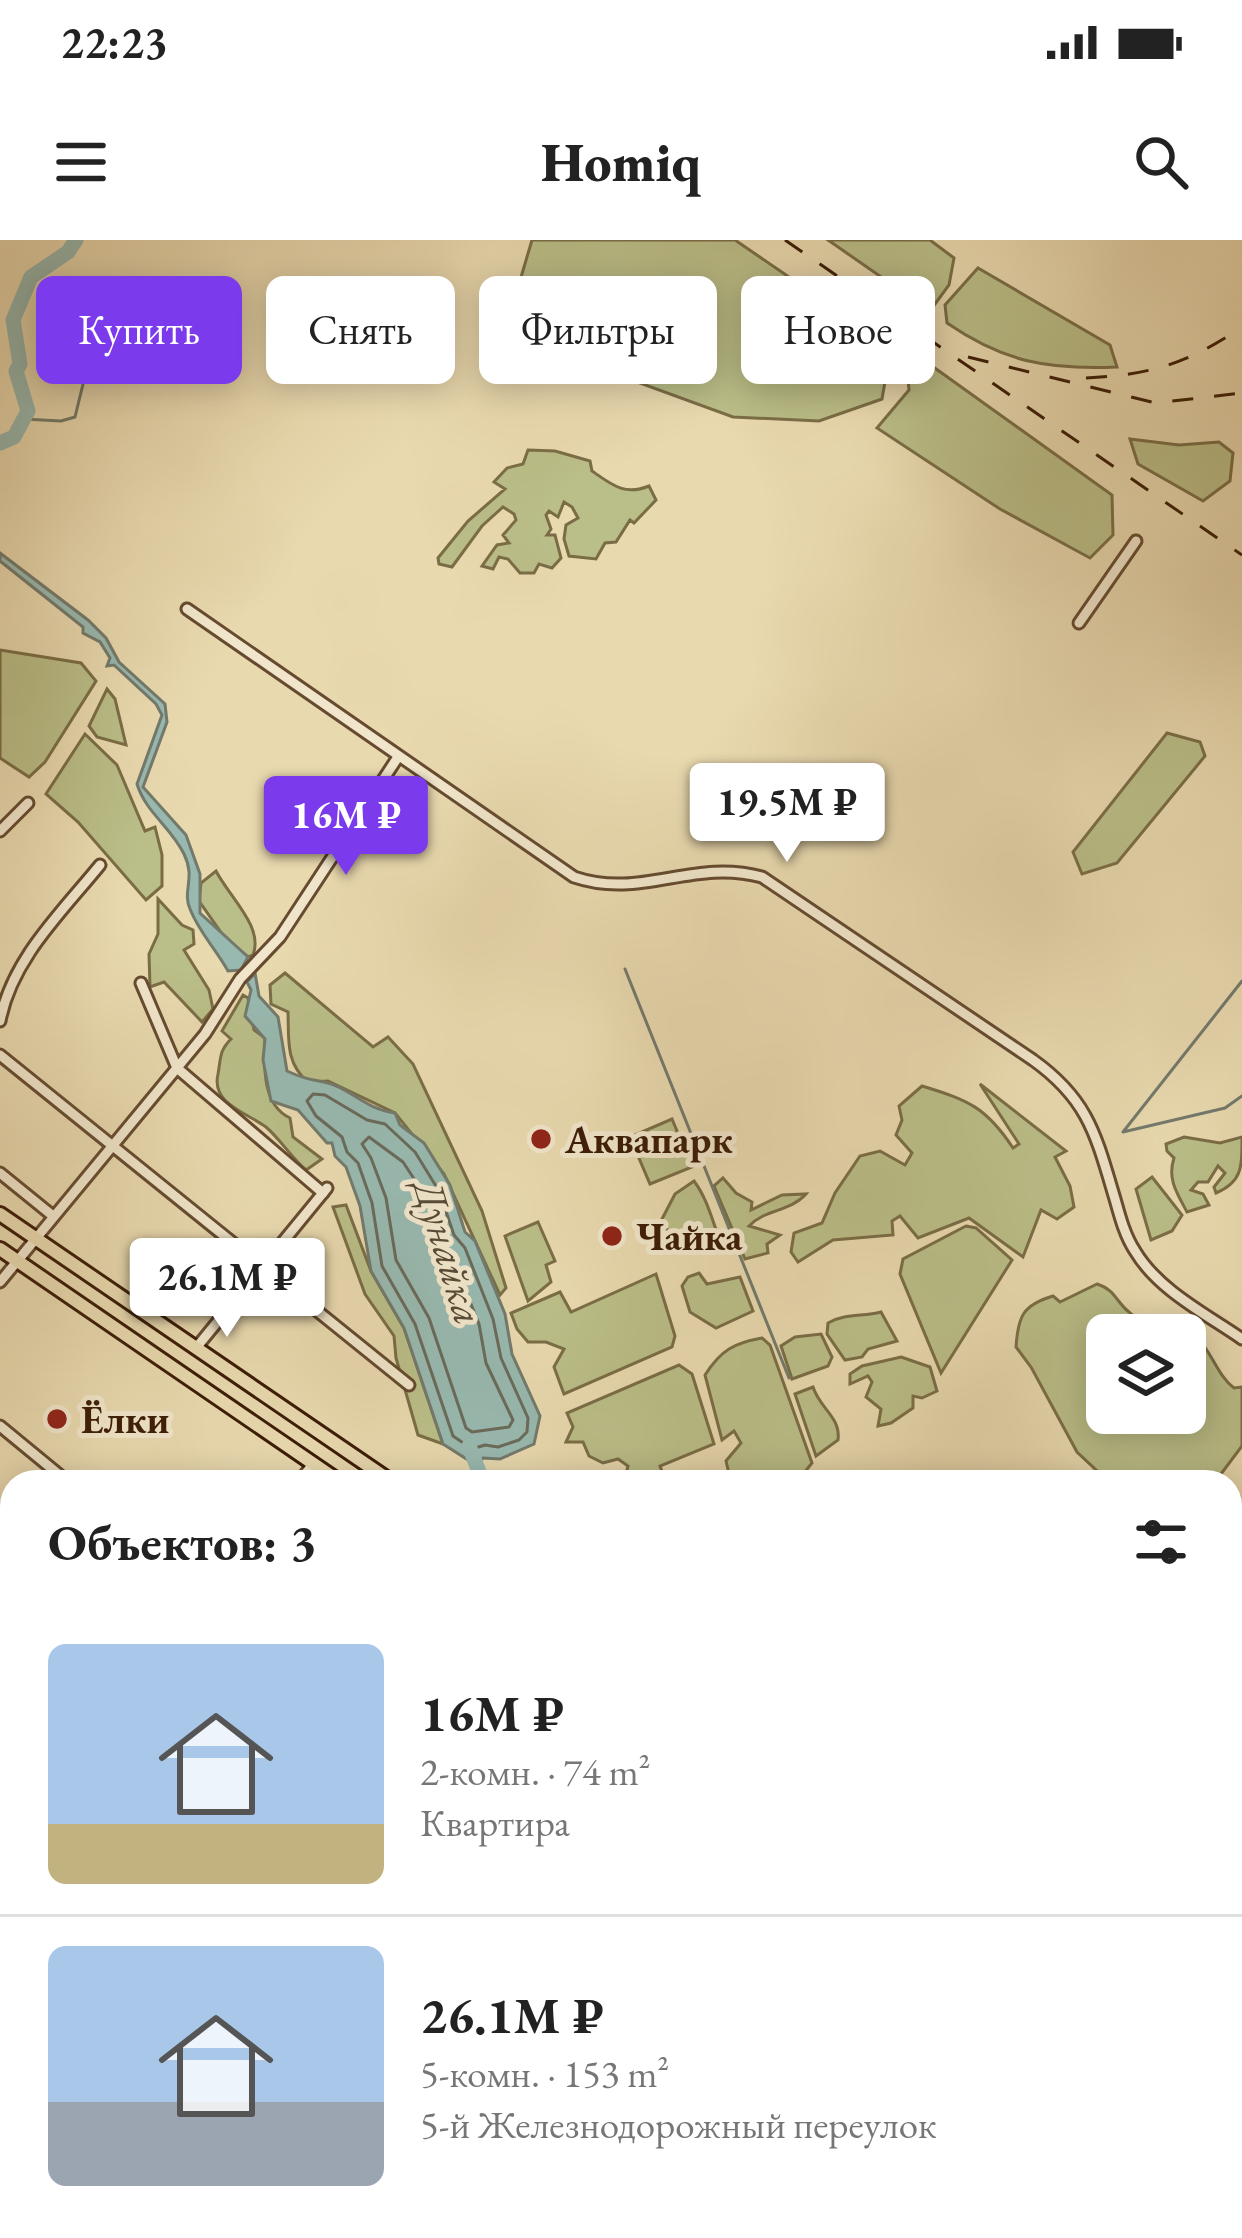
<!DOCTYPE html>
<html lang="ru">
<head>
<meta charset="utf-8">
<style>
	:root { --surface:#fff; --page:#f2f2f2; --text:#222; --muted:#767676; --line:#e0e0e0; --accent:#7c3aed }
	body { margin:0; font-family:"EB Garamond",serif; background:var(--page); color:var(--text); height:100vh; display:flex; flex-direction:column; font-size:45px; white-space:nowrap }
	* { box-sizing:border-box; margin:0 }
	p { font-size:39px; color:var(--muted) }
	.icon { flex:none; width:66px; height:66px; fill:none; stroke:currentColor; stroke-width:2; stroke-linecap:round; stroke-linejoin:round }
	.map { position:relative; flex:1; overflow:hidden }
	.sheet { position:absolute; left:0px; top:1230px; width:1242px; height:768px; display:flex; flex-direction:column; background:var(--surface); border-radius:36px 36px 0 0; box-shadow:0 6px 30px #0003 }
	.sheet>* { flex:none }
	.hud { position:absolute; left:36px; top:36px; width:1170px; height:108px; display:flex; gap:24px }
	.tools { position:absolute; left:1086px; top:1074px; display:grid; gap:24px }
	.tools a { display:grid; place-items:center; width:120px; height:120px; border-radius:18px; background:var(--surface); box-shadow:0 6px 30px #0003; font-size:60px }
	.price { position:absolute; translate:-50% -102px; padding:0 27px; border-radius:12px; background:#fff; color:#222; font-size:39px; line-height:78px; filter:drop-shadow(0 3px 6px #0008) }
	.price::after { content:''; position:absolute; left:50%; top:72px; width:36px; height:27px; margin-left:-18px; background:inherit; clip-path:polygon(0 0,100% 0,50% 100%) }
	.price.current { background:var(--accent); color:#fff }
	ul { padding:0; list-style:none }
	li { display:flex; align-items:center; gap:36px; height:300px; padding:0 48px }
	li+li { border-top:3px solid var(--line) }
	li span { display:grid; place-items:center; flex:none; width:336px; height:240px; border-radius:18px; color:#555 }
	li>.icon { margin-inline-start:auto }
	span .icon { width:144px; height:144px; fill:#fffc; stroke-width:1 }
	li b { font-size:51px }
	h2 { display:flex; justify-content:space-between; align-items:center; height:144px; padding:0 48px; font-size:51px }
	.pill { padding:0 42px; border-radius:18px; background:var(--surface); box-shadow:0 6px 30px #0003; font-size:42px; line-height:108px }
	.pill.current { background:var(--accent); color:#fff }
	.status { display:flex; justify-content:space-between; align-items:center; height:84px; padding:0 60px; background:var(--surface); direction:ltr }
	.status svg { height:33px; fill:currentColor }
	header { display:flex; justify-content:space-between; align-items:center; height:156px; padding:0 48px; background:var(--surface); font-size:54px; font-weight:800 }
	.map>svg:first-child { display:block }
</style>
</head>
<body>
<div class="status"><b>22:23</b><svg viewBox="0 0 49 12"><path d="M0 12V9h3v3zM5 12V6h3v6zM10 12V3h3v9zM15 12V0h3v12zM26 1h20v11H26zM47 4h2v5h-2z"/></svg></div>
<header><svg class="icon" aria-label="menu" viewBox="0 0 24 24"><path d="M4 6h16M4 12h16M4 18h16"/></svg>Homiq<svg class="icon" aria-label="search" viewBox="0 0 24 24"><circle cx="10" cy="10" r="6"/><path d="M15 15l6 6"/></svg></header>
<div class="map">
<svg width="1242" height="1998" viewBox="0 0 1242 1998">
	<rect width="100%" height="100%" fill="#e9d9af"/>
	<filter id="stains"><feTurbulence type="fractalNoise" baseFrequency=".00167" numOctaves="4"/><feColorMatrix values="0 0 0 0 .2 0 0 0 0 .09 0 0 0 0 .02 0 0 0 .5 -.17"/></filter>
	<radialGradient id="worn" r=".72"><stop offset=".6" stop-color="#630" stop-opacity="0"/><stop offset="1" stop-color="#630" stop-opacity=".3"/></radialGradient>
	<!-- green -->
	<g fill="#babe88" stroke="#7a6d46" stroke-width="3">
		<path d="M532,0h203l156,107 -9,52 -63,22 -86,-4 -96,-35 -118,-98z"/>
		<path d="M828,0h102l24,18 -5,27 -19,26z"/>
		<path d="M978,28l132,77 7,22c-69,3 -113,-5 -170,-44l-2,-18z"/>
		<path d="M925,121l187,134 1,40 -23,23 -90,-49 -123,-81 32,-38 -1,-12z"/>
		<path d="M1130,199l49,6 40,-3 14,11 -3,28 -27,20 -65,-37z"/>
		<path d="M528,210l27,1 35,10 2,10c20,14 33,25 57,15l7,14 -22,23 -4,-3 -14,22 -11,1 -9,16 -27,-3 -5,-17 2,-14 12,-7 -6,-11 -8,-5 -6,15 -9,-6 -3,4 5,14 -4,6h8l6,23 -9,10 -13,-4 -5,9h-14l-12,-14 -9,-2 -6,12 -11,-3 15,-21 12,-2 -6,-8 13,-15 -2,-6 -11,-7 -21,19 -30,41 -13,-3 -1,-6 30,-37 37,-32 -11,-7 13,-14 16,-4z"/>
		<path d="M0,410l81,13 15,18 -51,81 -16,15 -29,-19z"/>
		<path d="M107,449l8,10 11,46 -29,-8 -8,-11z"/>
		<path d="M1167,493l33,9 5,14 -88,107 -35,11 -9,-22z"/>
		<path d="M85,494l32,31 28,66 10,-4 7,28v31l-16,14 -68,-78 -32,-28z"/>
		<path d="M216,631c14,27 48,56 37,84l-5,2 -23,-19 -26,-37 2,-18z"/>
		<path d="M158,659l24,26 11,5 1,14 -10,6 25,40 4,19 -11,13 -38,-40 -14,5 -1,-33 9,-20z"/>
		<path d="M285,733l88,74 15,-10 25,27 69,147 24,77 -6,7 -56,-121 -49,-61 -67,-32 -20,1c-23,-19 -19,-43 -20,-70l-17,-8 -1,-19z"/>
		<path d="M243,755l5,3 6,32 11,8c-1,29 -3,67 25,80l3,19 29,22 -16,11c-15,-13 -26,-31 -40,-43 -20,-15 -55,-23 -48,-53 3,-16 1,-23 13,-35l-9,-8z"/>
		<path d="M980,844l86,67 -11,6 15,29 4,21 -17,12 -16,-9 -18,47 -54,-39 -51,20 -18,-22 -8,5 1,14 -60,5 -35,22 -7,-10 3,-19 28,-10 13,-30 25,-37 20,-5 25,14 7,-12 -16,-18 6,-15 -3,-14 23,-20c46,14 64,21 91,62l6,-4z"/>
		<path d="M672,879l20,48 -42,17 -20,-47z"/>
		<path d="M1184,897l36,6 22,-6c0,31 0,45 -26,56l-2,-6 11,-14 -7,-7 -10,16h-10l-7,8 12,4 6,11 -22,7c-10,-19 -20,-33 -13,-54l-7,-7 -1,-7z"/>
		<path d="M1152,937l30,38 -10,16 -21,9 -15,-51z"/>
		<path d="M723,938l13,15 16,9 -1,8 31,-15 24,-1c-16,18 -41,15 -57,32l31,9 -13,9 1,9 -23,6 -31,-73z"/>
		<path d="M694,941c12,16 17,35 24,54l-12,12 -18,-4 -8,5 -19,-27 14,-27z"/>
		<path d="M346,965l25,66 33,57 39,116 -25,-9 -22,-77 -2,-22 -29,-42 -32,-87z"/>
		<path d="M538,982l17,39 -9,4 5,17 -23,19 -23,-65z"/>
		<path d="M966,986l10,2 36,32 -71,113 -41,-99 3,-15z"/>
		<path d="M699,1033l8,11 33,-7 13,34 -37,17 -26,-16 -8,-26 6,-9z"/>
		<path d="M656,1034l19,62 -3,11 -108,47 -10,-27 10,-18 -18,-7h-18l-11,-13 -6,-16 49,-21 11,20z"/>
		<path d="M1097,1044c19,6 18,17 32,28 11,10 16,9 22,23h-44v78h78v-73l11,-4c16,16 21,39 38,52l8,-1v59l-27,36h-106l-32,-30 -46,-85 -15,-20c2,-31 7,-42 37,-51l7,6z"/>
		<path d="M881,1072l16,29 -29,8 -6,8 -17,3 -18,-26 1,-11c18,-10 34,-6 53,-11z"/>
		<path d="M821,1094l11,23 -4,9 -36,13 -11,-33 14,-9z"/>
		<path d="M762,1098l8,7 42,118 -15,19h-66l-5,-21 15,-18 -7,-12 -12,9 -17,-65c16,-25 29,-32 57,-37z"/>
		<path d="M901,1117l29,10 7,24 -15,7 -9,-2v12l-22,15 -13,3 3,-17 -15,-12 6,-15 -4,-6 -18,8v-10l12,-8z"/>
		<path d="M679,1125l13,9 22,70 -54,22 6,16h-48l7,-5 3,-11 -10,-7 -15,4 -14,-7 -6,-14h-17l7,-15 -6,-14z"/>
		<path d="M813,1147c7,22 28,30 25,53l-22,16 -21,-62z"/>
	</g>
	<!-- water -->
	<g fill="#98b9b0" stroke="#737a6c" stroke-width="3">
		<path d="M0,313l88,67 18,18 13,24 46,42 2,18 -24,65 43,48 14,39v39l48,44 -7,13 -13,1c-13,-23 -29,-39 -38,-62 -8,-18 6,-31 -6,-55 -13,-27 -38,-41 -47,-70l25,-69 -6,-11 -42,-39 -7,1 3,-8 -10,-16 -17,-9v-6l-83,-66z"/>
		<path d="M255,733l4,23 19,21 9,54c15,7 22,8 37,11 24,4 40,27 71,31l5,12 24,18 26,42 15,47 10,9 30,73 7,40 28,62 -6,28 -34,15 -17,-1 -7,7 -33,-21 -39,-116 -33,-57 -11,-65 -14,-39 -11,-11 -3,-13h-5l-29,-33 -27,-9 -8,-41 2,-21 -20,-23 6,-26 -4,-8z"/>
	</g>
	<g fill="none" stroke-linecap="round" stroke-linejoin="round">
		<!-- shore -->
		<g stroke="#6a6a5a" stroke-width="3">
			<path d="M313,854l12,1 42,25 18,4 30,28 24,39 15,44 11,13 28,71 8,39 27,60 -1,14 -8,8 -21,7 -13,-2 -13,4 -19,-13 -38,-112 -33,-58 -10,-63 -14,-40 -11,-11 -5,-15 -26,-21 -9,-15z"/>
			<path d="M369,897l34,25 23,35 14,44 12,16 27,67 7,39 27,57 -4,7 -37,5 -6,-4 -37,-110 -33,-58 -10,-62 -15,-40 -9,-14z"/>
		</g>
		<!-- stream -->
		<g stroke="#737a6c" stroke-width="3">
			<path d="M23,179l38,2 14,-4 10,-41 50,-82"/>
			<path d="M625,729l164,409"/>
			<path d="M1242,741l-119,151 102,-24 17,-12"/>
		</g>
		<!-- river -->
		<g stroke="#98b9b0" stroke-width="15">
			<path d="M0,203l14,-6 14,-26 -12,-40 4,-7 -7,-44 18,-43 37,-25 8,-12"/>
			<path d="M469,1206l14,36"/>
			<path d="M472,1998l17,-12"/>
		</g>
		<defs>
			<g id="minor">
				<path d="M187,369l387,268c68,23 118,-19 188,0l271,183c56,40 63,76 82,139 5,18 10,37 20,52 23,39 71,63 107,88"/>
				<path d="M1079,383l57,-82"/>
				<path d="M0,591l28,-28"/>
				<path d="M141,743l36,85 146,125"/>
				<path d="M0,781c12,-62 61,-108 100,-156"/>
				<path d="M0,815l409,330"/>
				<path d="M0,933l53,43"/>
				<path d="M0,1042l205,-248 35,-55 40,-42 118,-180"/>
				<path d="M196,1108l131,-160"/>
				<path d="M0,1186l68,56"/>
				<path d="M299,1242l14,-18"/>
				<path d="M0,1368l12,8"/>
				<path d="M0,1612l12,-16"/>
				<path d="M0,1634l12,10"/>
				<path d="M1230,1784l12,8"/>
				<path d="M0,1838l12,4"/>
				<path d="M236,1986l16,12"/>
				<path d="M958,1986l6,12"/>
				<path d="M372,1998l5,-12"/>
				<path d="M653,1998l18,-12"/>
			</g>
			<g id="major">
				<path d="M0,974l392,268"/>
				<path d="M0,1009l340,233"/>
				<path d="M1230,1816l12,8"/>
				<path d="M1230,1854l12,8"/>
			</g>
		</defs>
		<!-- minor casing -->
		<use href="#minor" stroke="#664b30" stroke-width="15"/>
		<!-- major casing -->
		<use href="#major" stroke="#3b1c05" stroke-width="18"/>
		<!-- minor -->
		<use href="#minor" stroke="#f1e6cb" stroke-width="9"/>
		<!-- major -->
		<use href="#major" stroke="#e9d9af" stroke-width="12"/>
		<!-- rail -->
		<g stroke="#3b1c05" stroke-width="3" stroke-dasharray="21 21" stroke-linecap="butt">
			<path d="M785,0l457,315"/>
			<path d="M968,117l188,46 86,-10"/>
			<path d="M1086,138c65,-3 103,-15 156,-51"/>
			<path d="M0,1869l12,5"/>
			<path d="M146,1986l8,12"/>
		</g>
	</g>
	<!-- markers -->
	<g fill="#8f2418" stroke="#f1e6cb" stroke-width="4.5">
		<circle cx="541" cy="899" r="12"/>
		<circle cx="612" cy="996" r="12"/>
		<circle cx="57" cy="1179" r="12"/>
	</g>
	<g text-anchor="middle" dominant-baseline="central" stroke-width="10" stroke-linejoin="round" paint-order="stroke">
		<!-- poi labels -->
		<g font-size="39" font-weight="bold" fill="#3b1c05" stroke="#f1e6cb" text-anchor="start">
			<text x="565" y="899">Аквапарк</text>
			<text x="636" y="996">Чайка</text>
			<text x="81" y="1179">Ёлки</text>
		</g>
		<!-- water labels -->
		<g font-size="42" font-style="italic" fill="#574b38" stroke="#f1e6cb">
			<text transform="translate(449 1012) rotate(73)">Дунайка</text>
		</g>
	</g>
	<rect width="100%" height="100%" filter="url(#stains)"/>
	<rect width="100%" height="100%" fill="url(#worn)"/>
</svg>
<div class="tools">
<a><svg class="icon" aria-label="layers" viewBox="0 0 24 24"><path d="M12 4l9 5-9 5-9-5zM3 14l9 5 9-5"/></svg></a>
</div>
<b class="price" style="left:787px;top:625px">19.5M ₽</b>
<b class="price current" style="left:346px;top:638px">16M ₽</b>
<b class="price" style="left:227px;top:1100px">26.1M ₽</b>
<div class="hud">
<a class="pill current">Купить</a>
<a class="pill">Снять</a>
<a class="pill">Фильтры</a>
<a class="pill">Новое</a>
</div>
<section class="sheet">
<h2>Объектов: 3<svg class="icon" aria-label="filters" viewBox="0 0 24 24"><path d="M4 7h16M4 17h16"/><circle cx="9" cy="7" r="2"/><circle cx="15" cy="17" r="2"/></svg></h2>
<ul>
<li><span style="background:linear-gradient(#a9c7e8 75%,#c2b280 0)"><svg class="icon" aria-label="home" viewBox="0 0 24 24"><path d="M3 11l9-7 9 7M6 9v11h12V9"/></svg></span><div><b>16M ₽</b><p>2-комн. · 74 m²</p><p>Квартира</p></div></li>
<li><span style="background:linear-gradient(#a9c7e8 65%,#9aa5b1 0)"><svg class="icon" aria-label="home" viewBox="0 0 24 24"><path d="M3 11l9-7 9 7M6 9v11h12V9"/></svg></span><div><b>26.1M ₽</b><p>5-комн. · 153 m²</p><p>5-й Железнодорожный переулок</p></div></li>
</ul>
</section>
</div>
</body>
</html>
